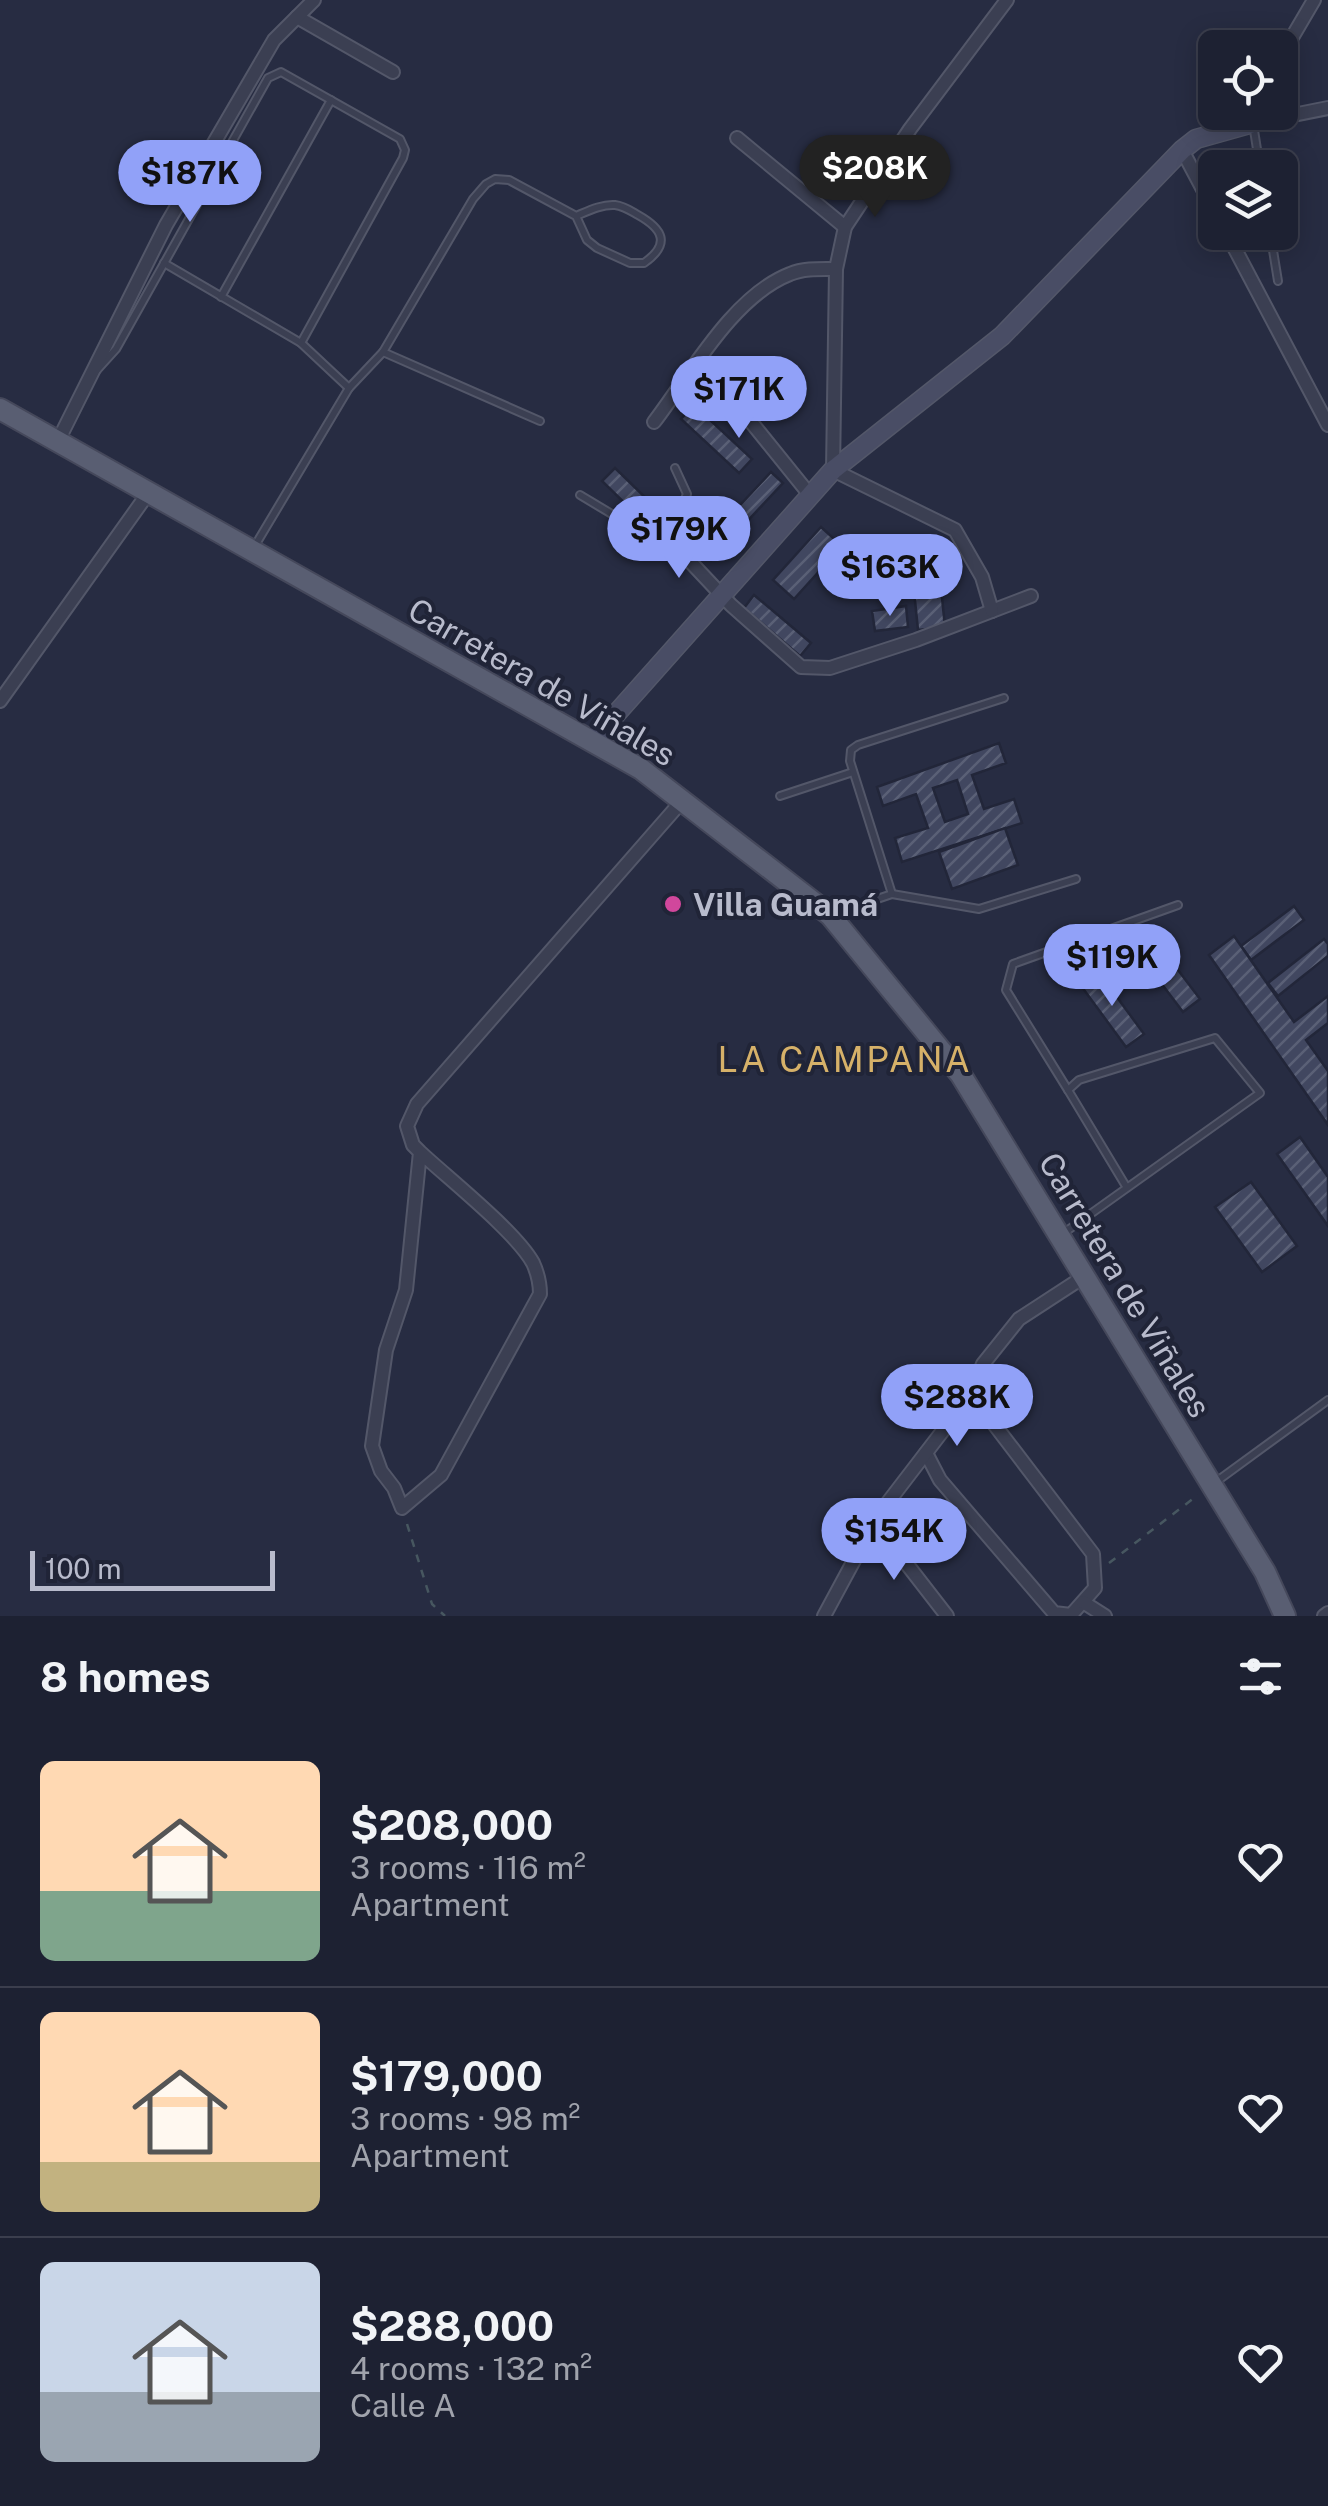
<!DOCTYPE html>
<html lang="en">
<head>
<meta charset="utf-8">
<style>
	:root { --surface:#1d2132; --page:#2a2e3e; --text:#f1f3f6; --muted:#a0a3ac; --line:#3b3e4d; --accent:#91a1f8 }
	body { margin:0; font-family:"Public Sans",sans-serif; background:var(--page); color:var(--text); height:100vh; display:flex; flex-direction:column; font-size:38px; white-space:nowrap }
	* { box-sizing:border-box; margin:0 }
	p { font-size:32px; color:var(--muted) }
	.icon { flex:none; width:55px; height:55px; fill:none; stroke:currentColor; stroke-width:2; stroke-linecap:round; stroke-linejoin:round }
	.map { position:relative; height:1616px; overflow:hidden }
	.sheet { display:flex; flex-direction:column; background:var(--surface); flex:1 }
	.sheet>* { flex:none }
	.fabs { position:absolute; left:1198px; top:30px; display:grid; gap:20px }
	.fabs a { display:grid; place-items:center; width:100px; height:100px; border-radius:15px; background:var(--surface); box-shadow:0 5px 25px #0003,0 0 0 2px var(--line); font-size:50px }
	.scale { position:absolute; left:30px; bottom:25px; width:245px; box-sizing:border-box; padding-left:10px; border:5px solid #b8bbcc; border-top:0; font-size:28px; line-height:35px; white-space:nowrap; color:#b8bbcc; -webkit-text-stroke:8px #202437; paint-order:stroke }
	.price { position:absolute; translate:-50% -85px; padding:0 22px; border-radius:35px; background:var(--accent); color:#111; font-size:32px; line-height:65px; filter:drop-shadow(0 2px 5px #0008) }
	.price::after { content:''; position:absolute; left:50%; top:60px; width:30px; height:22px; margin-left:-15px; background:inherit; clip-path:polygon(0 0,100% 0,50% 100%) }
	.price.current { background:#222; color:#fff }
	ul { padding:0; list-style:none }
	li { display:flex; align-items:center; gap:30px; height:250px; padding:0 40px }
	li+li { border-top:2px solid var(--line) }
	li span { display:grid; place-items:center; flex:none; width:280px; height:200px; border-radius:15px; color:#555 }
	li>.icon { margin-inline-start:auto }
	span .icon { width:120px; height:120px; fill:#fffc; stroke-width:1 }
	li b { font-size:42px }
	h2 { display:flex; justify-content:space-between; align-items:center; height:120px; padding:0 40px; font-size:42px }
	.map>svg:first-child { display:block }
</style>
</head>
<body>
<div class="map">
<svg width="1328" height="1616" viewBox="0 0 1328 1616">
	<defs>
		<pattern id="building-hatch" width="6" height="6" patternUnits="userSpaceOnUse" patternTransform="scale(2.5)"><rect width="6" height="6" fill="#414760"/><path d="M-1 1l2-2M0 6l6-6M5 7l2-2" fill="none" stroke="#5a6076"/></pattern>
	</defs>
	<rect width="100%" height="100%" fill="#272c42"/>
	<!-- building -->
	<g fill="url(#building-hatch)" stroke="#222639" stroke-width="2.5" fill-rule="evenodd">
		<path d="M694,405l58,54 -13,14 -58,-54z"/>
		<path d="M615,468l37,36 -13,13 -37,-36z"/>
		<path d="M771,472l12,11 -72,77 -12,-11z"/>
		<path d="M821,527l21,19 -48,53 -21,-19z"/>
		<path d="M900,567l3,22 -34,5 -3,-23z"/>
		<path d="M939,568l6,59 -27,3 -6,-59z"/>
		<path d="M754,595l57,48 -11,13 -56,-48z"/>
		<path d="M906,606l2,21 -33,4 -3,-20z"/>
		<path d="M999,743l7,20 -34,12 12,34 30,-10 8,24 -120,39 -7,-24 33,-10 -12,-34 -33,12 -6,-19zM957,780l11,34 -23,8 -12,-34z"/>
		<path d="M1005,828l13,37 -66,24 -13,-37z"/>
		<path d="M1294,906l10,14 -53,40 -10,-14z"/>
		<path d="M1234,936l60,86 34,-26v27l-22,17 22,31v54l-119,-170z"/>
		<path d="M1153,937l47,62 -17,13 -47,-62z"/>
		<path d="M1324,939l4,5v12l-50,40 -10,-13z"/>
		<path d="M1097,970l47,64 -18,13 -47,-64z"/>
		<path d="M1300,1137l28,40v49l-51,-72z"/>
		<path d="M1251,1182l46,64 -35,26 -47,-65z"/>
	</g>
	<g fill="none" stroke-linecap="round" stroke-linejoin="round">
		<defs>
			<g id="lane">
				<path d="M1253,124l7,44"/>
				<path d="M1270,232l8,49"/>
				<path d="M164,263l137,80"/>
				<path d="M221,297l110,-197"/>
				<path d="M383,352l157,69"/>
				<path d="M97,370l19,-21 152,-271 13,-6 119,67 5,11 -2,8 -102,185 48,45"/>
				<path d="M580,495l35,21 32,26 21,-4 19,-44 -12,-26"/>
				<path d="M253,549l96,-161 34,-36 90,-153 13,-15 9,-5 14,1 67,36 11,24 10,8 33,15h14c27,-19 19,-34 -6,-48 -7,-4 -14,-9 -23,-10 -13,-1 -27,6 -39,11"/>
				<path d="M780,796l73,-24"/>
				<path d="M892,894l87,15 97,-30"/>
				<path d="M836,913l56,-19 -42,-133 1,-11 7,-5 146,-47"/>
				<path d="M1068,1090l-62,-100 7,-26 165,-59"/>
				<path d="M1061,1235l199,-142 -45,-55 -136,42 -11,10 59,98"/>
				<path d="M1213,1484l115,-84"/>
			</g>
			<g id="street">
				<path d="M297,17l96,55"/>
				<path d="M1280,58l34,-58"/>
				<path d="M1253,123l75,-15"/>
				<path d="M737,138l108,89"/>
				<path d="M1182,150l33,62"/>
				<path d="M1226,232l102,193"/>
				<path d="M701,360l109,135"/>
				<path d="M654,422c36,-47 79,-126 136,-148 14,-6 30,-5 46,-5"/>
				<path d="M58,441l108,-216 108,-185 40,-40"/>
				<path d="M668,538l63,67 70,62 29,1 86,-28 115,-44"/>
				<path d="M992,611l-10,-34 -27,-47 -122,-60 3,-201 9,-42 65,-98 97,-129"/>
				<path d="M0,701l149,-209"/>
				<path d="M420,1152l-14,138 -20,60 -14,96 9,25 13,17 8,20 39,-33 99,-181c0,-12 -2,-20 -7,-31 -18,-32 -84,-84 -113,-111l-7,-7 -6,-19 10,-22 265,-303"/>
				<path d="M926,1453l14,27 114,133 17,2 24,-27 -2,-34 -122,-160"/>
				<path d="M875,1523l72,93"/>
				<path d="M1083,1602l22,14"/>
				<path d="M824,1616l55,-102 92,-120 12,-30 36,-45 66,-43"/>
				<path d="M1324,1616l4,-3"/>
			</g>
			<path id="secondary" d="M592,741l241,-271 169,-134 180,-186 14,-11 57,-16"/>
			<path id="primary" d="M0,409l641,360 189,146 131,160 304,497 20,44"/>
		</defs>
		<!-- lane casing -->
		<use href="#lane" stroke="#535769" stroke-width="10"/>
		<!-- street casing -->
		<use href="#street" stroke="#535769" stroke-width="16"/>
		<!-- secondary casing -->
		<use href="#secondary" stroke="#535769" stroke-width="21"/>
		<!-- primary casing -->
		<use href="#primary" stroke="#45485b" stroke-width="24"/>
		<!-- path -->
		<g stroke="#475760" stroke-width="2.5" stroke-dasharray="8 8" stroke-linecap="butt">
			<path d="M407,1524l25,80 13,12"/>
			<path d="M1109,1563l89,-68"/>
		</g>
		<!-- lane -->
		<use href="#lane" stroke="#3b3f52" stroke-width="6"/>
		<!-- street -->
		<use href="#street" stroke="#3b3f52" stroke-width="12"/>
		<!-- secondary -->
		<use href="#secondary" stroke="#494d65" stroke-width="18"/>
		<!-- primary -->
		<use href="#primary" stroke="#595e72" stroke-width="20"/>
	</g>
	<!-- markers -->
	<circle fill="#d1479c" stroke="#202437" stroke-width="4" cx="673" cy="904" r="10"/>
	<g text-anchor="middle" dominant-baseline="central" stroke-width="8" stroke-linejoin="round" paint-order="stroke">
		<!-- street labels -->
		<g font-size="32" fill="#b8bbcc" stroke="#202437">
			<text transform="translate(542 682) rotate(30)">Carretera de Viñales</text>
			<text transform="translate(1125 1285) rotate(59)">Carretera de Viñales</text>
		</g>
		<!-- poi labels -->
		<g font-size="32" font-weight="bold" fill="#b8bbcc" stroke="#202437" text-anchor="start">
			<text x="693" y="904">Villa Guamá</text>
		</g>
		<!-- neighbourhood labels -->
		<g font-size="35" letter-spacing="2.5" fill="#d6b169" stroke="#202437">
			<text x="845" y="1059">LA CAMPANA</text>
		</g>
	</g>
</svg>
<div class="fabs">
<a><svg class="icon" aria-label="locate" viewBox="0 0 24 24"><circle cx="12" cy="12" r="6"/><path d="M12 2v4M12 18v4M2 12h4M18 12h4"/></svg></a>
<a><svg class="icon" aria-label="layers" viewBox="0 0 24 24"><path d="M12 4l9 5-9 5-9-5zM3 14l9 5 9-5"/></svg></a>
</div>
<div class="scale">100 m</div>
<b class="price current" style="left:875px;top:220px">$208K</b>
<b class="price" style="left:190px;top:225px">$187K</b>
<b class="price" style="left:739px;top:441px">$171K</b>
<b class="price" style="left:679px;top:581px">$179K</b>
<b class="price" style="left:890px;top:619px">$163K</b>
<b class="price" style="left:1112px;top:1009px">$119K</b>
<b class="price" style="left:957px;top:1449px">$288K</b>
<b class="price" style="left:894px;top:1583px">$154K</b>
</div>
<section class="sheet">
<h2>8 homes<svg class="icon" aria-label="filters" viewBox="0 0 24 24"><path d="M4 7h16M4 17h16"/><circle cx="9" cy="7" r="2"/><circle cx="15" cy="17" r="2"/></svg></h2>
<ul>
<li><span style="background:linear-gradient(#ffd9b3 65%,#7fa58c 0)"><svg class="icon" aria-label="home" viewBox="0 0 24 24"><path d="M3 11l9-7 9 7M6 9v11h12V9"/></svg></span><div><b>$208,000</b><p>3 rooms · 116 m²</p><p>Apartment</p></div><svg class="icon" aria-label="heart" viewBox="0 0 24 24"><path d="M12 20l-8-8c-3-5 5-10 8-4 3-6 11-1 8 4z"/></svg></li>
<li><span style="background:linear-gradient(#ffd9b3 75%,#c2b280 0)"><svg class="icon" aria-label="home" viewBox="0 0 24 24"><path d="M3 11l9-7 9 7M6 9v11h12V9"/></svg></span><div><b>$179,000</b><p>3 rooms · 98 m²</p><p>Apartment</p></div><svg class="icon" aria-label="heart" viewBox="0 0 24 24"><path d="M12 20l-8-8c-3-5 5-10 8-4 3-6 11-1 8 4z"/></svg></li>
<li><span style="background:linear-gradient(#c9d6e8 65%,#9aa5b1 0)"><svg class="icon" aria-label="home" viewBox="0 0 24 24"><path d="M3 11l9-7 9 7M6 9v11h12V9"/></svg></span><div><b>$288,000</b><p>4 rooms · 132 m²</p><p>Calle A</p></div><svg class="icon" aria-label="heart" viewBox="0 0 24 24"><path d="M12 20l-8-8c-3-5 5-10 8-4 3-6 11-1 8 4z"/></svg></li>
</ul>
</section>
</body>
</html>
